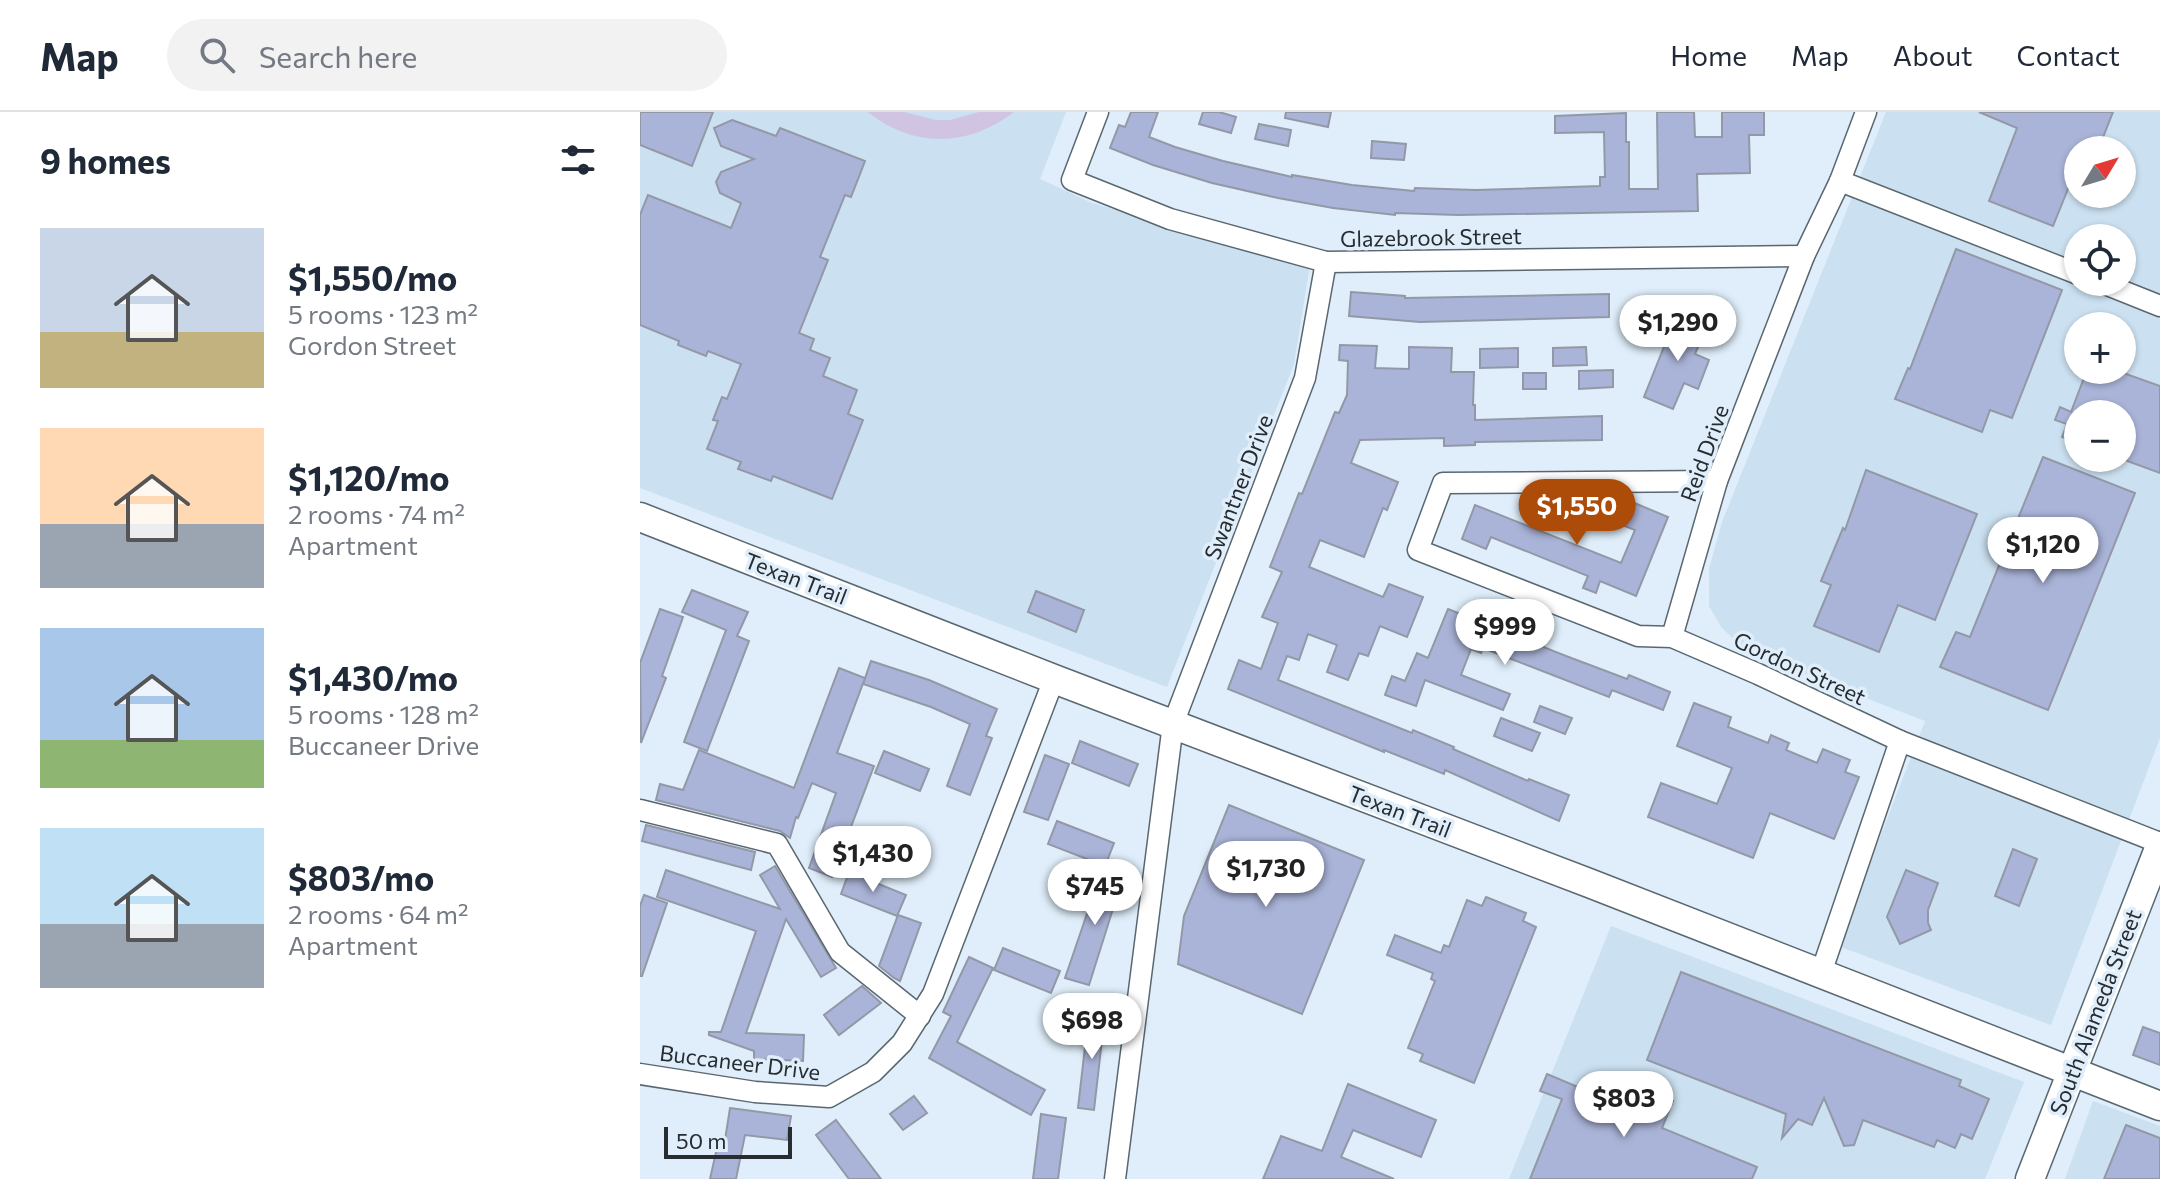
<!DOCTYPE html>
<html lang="en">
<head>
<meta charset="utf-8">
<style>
	:root { --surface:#fff; --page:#f2f2f3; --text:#1f2937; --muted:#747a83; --line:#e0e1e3; --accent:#ad4b09 }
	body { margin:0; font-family:Commissioner,sans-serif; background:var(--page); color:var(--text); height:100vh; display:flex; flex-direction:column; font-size:30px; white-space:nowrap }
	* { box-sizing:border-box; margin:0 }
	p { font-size:26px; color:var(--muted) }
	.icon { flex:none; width:44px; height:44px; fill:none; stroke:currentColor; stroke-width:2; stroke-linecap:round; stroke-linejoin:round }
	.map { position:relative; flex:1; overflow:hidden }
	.drawer { display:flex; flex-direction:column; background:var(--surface); width:640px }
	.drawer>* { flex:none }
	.needle { width:52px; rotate:52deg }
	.controls { position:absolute; left:1424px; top:24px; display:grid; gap:16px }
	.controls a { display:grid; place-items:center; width:72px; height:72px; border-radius:50%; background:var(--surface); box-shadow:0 2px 6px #0004; font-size:40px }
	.scale { position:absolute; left:24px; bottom:20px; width:128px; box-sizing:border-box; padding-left:8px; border:4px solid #262c30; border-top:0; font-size:22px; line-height:28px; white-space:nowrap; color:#262c30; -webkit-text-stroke:6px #dfeefa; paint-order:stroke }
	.price { position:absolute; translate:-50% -68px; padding:0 18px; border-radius:28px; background:#fff; color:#222; font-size:26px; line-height:52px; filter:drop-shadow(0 2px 4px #0008) }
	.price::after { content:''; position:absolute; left:50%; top:48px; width:24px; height:18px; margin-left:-12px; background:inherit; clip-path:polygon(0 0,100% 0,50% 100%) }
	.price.on { background:var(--accent); color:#fff }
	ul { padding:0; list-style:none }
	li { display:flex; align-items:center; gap:24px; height:200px; padding:0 40px }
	li span { display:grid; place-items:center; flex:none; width:224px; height:160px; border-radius:0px; color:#555 }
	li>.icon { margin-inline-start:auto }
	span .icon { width:96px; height:96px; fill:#fffc; stroke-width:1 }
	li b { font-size:34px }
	h2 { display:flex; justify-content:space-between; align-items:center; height:96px; padding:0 40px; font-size:34px }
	header { display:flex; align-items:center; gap:48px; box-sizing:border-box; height:112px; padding:0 40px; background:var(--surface); border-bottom:2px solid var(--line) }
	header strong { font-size:38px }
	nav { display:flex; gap:44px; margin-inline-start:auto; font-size:28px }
	.search { width:560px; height:72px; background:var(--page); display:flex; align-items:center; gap:20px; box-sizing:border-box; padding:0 28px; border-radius:44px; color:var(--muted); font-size:30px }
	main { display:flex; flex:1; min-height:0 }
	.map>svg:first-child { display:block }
</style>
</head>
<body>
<header>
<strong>Map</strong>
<div class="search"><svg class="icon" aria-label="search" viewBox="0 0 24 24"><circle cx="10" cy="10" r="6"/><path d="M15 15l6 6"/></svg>Search here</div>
<nav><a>Home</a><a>Map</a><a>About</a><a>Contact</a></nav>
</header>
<main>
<section class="drawer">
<h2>9 homes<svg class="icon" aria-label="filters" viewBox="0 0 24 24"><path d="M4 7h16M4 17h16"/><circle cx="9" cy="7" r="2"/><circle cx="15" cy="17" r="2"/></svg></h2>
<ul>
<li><span style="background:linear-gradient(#c9d6e8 65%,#c2b280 0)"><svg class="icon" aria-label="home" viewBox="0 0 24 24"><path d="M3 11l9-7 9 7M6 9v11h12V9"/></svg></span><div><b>$1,550/mo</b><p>5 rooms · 123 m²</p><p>Gordon Street</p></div></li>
<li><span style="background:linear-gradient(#ffd9b3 60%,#9aa5b1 0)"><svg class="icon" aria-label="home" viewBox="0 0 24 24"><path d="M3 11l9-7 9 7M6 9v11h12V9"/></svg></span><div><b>$1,120/mo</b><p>2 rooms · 74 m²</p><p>Apartment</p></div></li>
<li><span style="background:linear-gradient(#a9c7e8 70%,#8fb573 0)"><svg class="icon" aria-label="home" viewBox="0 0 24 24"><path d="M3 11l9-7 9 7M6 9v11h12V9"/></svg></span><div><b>$1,430/mo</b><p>5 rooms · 128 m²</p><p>Buccaneer Drive</p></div></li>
<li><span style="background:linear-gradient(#bfe0f5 60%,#9aa5b1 0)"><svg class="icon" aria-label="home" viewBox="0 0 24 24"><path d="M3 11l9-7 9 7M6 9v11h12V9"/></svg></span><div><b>$803/mo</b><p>2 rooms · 64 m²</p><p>Apartment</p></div></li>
</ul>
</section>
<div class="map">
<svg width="1520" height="1067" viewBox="0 0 1520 1067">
	<rect width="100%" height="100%" fill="#dfeefa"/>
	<!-- built -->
	<g fill="#cbe0f0" fill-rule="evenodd">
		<path d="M0,0h426l-26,67 52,24 218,62 -16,99 -127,323 -527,-199z"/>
		<path d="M1246,0h274v626l-109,287 -213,-79 87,-225 -178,-69 -25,-24 -13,-22v-37l13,-47zM1438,38h44v44h-44zM1438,126h44v44h-44zM1438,214h44v44h-44zM1438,302h44v44h-44z"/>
		<path d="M971,814l413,156 -39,97h-476z"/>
		<path d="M1453,989l67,25v53h-95z"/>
	</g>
	<!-- green -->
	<path fill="#d1c3e2" d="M228,0h36l32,8h14l29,-8h35c-46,35 -100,37 -146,0z"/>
	<!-- building -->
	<g fill="#aab4d8" stroke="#9398a7" stroke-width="2">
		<path d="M0,0h73l-21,54 -52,-21z"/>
		<path d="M491,0h27l-9,25 26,10 48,14 69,16v-2l60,10 62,6 1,-3 61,2 124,-4v-9h5l-1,-45 -49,1v-17l71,-3v29h3v47h29l-1,-77h37l1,25h27v-25h42v23h-15l1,38 -53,1 1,37 -240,4 -63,-2v2l-62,-7 -55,-10 -66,-15 -59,-18 -43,-17 9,-23 6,2z"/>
		<path d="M563,0h16l17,5 -5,16 -32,-9z"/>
		<path d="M646,0h45l-3,15 -43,-9z"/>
		<path d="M1339,0h134l-13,33 -12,-4 -4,9h-6v14l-25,62 -64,-25 28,-73z"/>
		<path d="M92,8l44,16 4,-8 85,33 -14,36 -6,-2 -25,62 8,3 -29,73 15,6 -4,11 20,8 -7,18 34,14 -9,24 15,6 -31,79 -59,-23 -2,5 -33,-12 3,-7 -34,-13 11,-28 -5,-1 9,-23 5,2 14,-35 -33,-13 -2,5 -28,-11 1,-4 -39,-16v-110l8,-20 83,33 10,-25 -21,-10 -4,-11 5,-10 33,-13 -33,-13 -7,-18z"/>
		<path d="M619,12l32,6 -3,16 -33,-7z"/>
		<path d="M732,29l34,3 -2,16 -33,-2z"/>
		<path d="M1316,137l106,41 -50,128 -22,-8 -8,22 -87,-33 13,-31 2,1z"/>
		<path d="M711,180l54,4v2l204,-4v23l-189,5 -71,-6z"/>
		<path d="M1037,202l30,12 -12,28 14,6 -11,29 -14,-6 -11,26 -29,-12z"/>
		<path d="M700,233l37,1 -2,22 34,1v-22l43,1 -1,24h23l-1,33h2v15l127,-4v24l-127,2v3l-31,1v-8l-84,2 -9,23 47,19 -11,28 -4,-2 -19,49 -44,-17 -11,27 74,30 6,-13 34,13 -16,40 -27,-11 -12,30 -9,-3 -11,27 -21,-8 10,-27 -29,-11 -9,26 -12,-4 -9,24 134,53 1,-3 41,17 -1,2 75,32 1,-2 40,16 -10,26 -114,-51 -1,4 -60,-24v2l-156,-63 11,-29 22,9 17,-46 -16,-6 20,-45 -12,-5 29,-74 3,1 33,-82 4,1 8,-18 1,-34 -9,-1z"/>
		<path d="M946,235l1,18 -34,1v-18z"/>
		<path d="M878,236v19l-38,1v-19z"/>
		<path d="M973,258v17l-34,2v-18z"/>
		<path d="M1447,258h28l45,16v87l-38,-14v-45h-44v29l-16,-6 5,-13 -12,-4 5,-13 11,5z"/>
		<rect x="883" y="261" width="23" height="16"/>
		<path d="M1403,345l92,36 -87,217 -108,-43 16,-35 14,5z"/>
		<path d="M1226,358l111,44 -42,106 -37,-15 -19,47 -65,-26 17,-41 -10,-4 22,-53 2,2z"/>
		<path d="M992,390l36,15 -32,79 -36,-15 -4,12 -13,-5 5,-12 -97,-39 -5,12 -24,-10 13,-34 146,58 14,-33 -13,-5z"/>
		<path d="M52,478l56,22 -11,24 12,5 -42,110 -23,-9 42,-112 -44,-18z"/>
		<path d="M396,479l48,19 -8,22 -48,-20z"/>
		<path d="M20,497l23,8 -21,59 4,2 -25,65 -1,-80z"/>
		<path d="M808,497l118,47 61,23 2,-4 41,17 -7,18 -51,-20 -3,7 -126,-49 -2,5 -10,-4 -10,26 49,19 -7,16 -78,-30 -9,26 -31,-11 7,-19 13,5 12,-28 11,5z"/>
		<path d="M231,549l58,19 68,29 -11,27 6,2 -22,57 -23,-9 23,-62 -39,-17 -68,-23z"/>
		<path d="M199,556l26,10 -28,75 37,13 -42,111 -23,-9 27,-75 -24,-10 -14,35 -2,-1 -6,21 -10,-7 -124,-31 4,-16 23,6 16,-40 95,38z"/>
		<path d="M1054,591l37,14 -3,10 40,16 3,-8 18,8 -3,7 31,13 6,-14 27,11 -5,12 14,5 -25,62 -64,-26 -17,45 -105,-41 13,-34 56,21 15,-36 -55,-22z"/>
		<path d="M900,594l32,12 -7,16 -31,-12z"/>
		<path d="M861,606l39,15 -8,18 -38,-15z"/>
		<path d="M440,629l58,23 -9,22 -57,-23z"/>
		<path d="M244,639l45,18 -9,22 -45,-18z"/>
		<path d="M405,643l24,9 -21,56 -24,-8z"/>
		<path d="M589,693l135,55 -62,154 -124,-50 6,-48z"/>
		<path d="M417,709l57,22 -9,23 -57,-22z"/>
		<path d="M6,713l109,27 -4,18 -109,-29z"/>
		<path d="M1373,737l24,10 -18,47 -24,-10z"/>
		<path d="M135,754l61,102 -15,9 -35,-58 -40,114 58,2 -1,26 -49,-2v-8l-45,-16v-3h12l35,-101 -99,-34 9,-27 114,39 -20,-34z"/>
		<path d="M463,755l21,7 -35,111 -24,-7z"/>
		<path d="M1266,758l32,13 -10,27v13l3,7 -31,14 -13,-27z"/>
		<path d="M209,760l57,23 -9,21 -56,-22z"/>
		<path d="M4,783l23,8 -25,73h-2v-70z"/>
		<path d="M846,785l40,16 -3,8 13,6 -62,156 -54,-22 3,-7 -15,-6 27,-67 -4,-2 2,-6 -46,-18 8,-20 46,18 3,-8 5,2 18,-47 15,6z"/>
		<path d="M258,803l23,8 -21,58 -6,-3 -15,-12z"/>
		<path d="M363,836l57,23 -9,22 -57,-23z"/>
		<path d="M329,845l24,11 -36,74 88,48 -14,25 -102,-57 22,-42 -8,-4z"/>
		<path d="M1041,860l280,108 -2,6 30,13 -17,40 -11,-5 -6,14 -18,-8 -3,7 -71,-27 -9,25 -10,1 -20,-48 -12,27 -14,-6 -16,19 4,-24 -139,-54z"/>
		<path d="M222,874l19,17 -42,32 -15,-20z"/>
		<path d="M449,900l16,2 -11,96 -16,-2z"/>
		<path d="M1503,915l17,6v32l-27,-10z"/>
		<path d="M907,962l52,22 9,-22 65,27 -11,27 95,39 -5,12h-222l32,-80 -22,-8z"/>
		<path d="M708,972l88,36 -15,37 -68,-27 -12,27 53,22h-131l18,-43 41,15z"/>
		<path d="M274,984l13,17 -24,17 -13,-16z"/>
		<path d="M90,996l61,8 -4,24 -42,-5 -9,44h-26l9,-40 6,1z"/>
		<path d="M401,1002l25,4 -8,61h-25z"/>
		<path d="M196,1008l45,59h-32l-33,-44z"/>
		<path d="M1486,1013l34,13v41h-56z"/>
	</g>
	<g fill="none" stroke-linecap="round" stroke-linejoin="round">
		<defs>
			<g id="street">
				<path d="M458,0l-26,68 98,39 156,43 478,-6"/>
				<path d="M1200,69l238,93"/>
				<path d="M1460,170l60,24"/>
				<path d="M1077,369l-274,2 -25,67 220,86 34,1 86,37 142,67 260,102"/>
				<path d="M1032,525l45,-156 87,-225 36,-75 26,-69"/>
				<path d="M0,698l137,34 63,108 80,64"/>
				<path d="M1181,861l79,-232"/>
				<path d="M0,962l115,18 74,5 44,-25 29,-29 31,-49 121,-315"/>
				<path d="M475,1067l58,-455 132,-346 21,-116"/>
			</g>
			<g id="secondary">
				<path d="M0,405l414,162 535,204 571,223"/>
				<path d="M1390,1067l130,-333"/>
			</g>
		</defs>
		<!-- street casing -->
		<use href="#street" stroke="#596770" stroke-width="23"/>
		<!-- secondary casing -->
		<use href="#secondary" stroke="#596770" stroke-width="31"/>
		<!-- street -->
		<use href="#street" stroke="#fff" stroke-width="20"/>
		<!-- secondary -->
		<use href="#secondary" stroke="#fff" stroke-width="28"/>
	</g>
	<g text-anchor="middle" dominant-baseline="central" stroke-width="7" stroke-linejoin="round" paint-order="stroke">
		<!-- street labels -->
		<g font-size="22" fill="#262c30" stroke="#dfeefa">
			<text transform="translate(791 125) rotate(-1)">Glazebrook Street</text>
			<text transform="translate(1064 341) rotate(-70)">Reid Drive</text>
			<text transform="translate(598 375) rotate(-69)">Swantner Drive</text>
			<text transform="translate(156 466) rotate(21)">Texan Trail</text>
			<text transform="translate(1160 556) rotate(25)">Gordon Street</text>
			<text transform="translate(760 699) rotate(21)">Texan Trail</text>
			<text transform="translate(1455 900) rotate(-69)">South Alameda Street</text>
			<text transform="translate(100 950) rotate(7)">Buccaneer Drive</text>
		</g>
	</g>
</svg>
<div class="controls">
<a><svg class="needle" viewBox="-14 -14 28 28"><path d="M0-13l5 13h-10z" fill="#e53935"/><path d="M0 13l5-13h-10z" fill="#747a83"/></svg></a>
<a><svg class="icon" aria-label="locate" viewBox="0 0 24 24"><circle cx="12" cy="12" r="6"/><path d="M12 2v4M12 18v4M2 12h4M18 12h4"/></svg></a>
<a>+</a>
<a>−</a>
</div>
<div class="scale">50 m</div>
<b class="price" style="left:1038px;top:251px">$1,290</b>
<b class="price on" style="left:937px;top:435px">$1,550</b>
<b class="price" style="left:1403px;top:473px">$1,120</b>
<b class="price" style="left:865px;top:555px">$999</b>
<b class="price" style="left:233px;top:782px">$1,430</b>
<b class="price" style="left:626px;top:797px">$1,730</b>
<b class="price" style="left:455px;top:815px">$745</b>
<b class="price" style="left:452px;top:949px">$698</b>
<b class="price" style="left:984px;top:1027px">$803</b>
</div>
</main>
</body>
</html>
